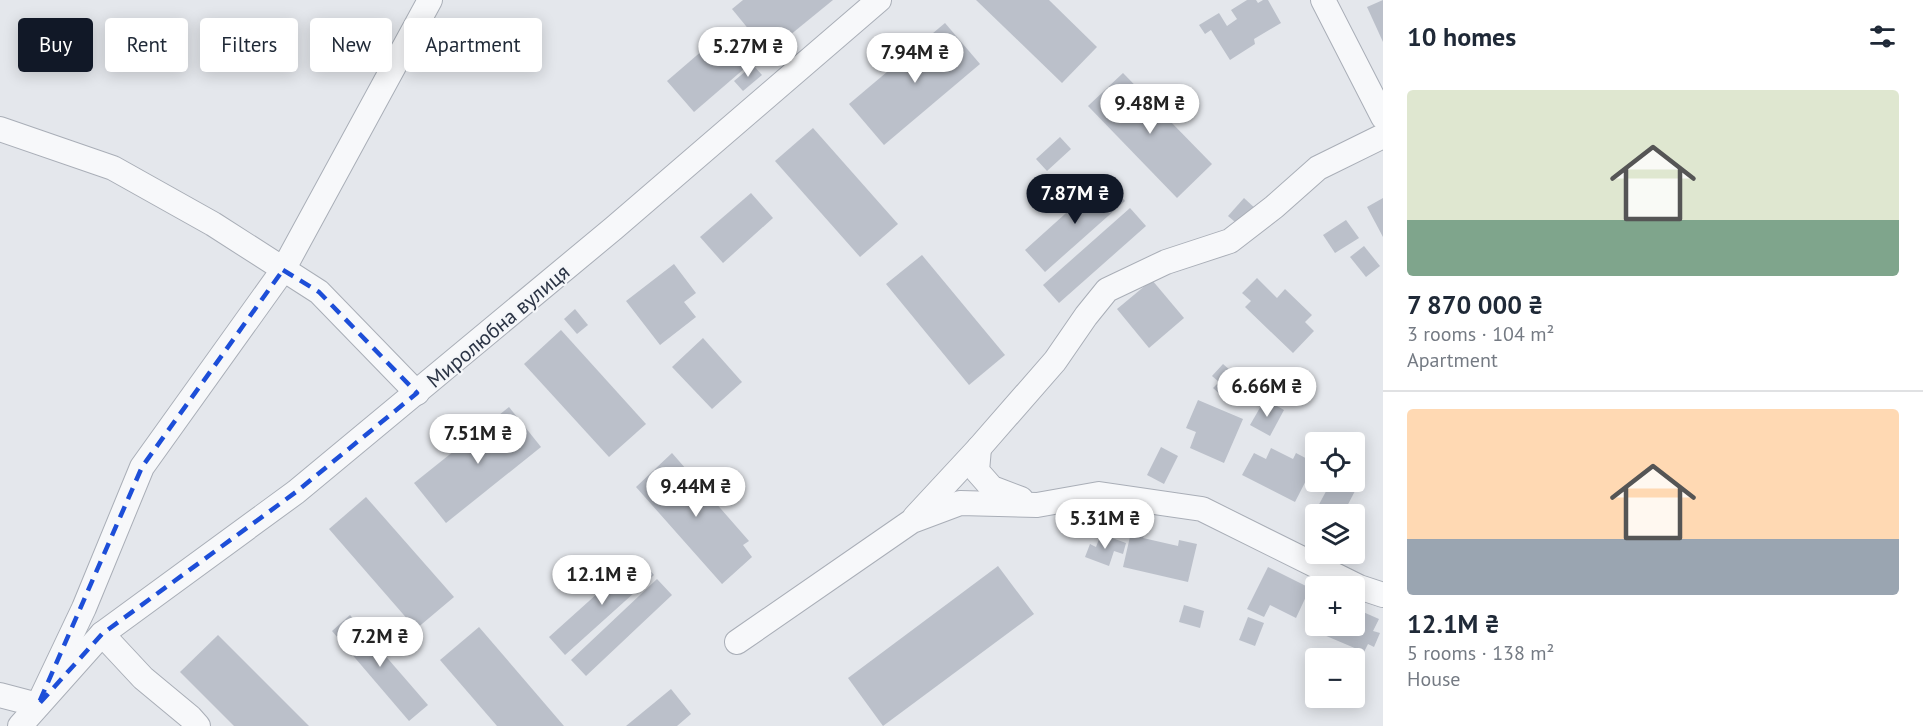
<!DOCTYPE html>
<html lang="en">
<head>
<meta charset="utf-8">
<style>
	:root { --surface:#fff; --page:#f6f6f7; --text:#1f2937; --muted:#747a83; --line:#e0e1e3; --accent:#111827 }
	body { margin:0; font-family:"PT Sans",sans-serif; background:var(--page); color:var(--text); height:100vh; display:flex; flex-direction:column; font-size:22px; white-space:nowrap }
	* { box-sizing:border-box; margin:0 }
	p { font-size:20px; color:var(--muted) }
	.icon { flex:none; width:33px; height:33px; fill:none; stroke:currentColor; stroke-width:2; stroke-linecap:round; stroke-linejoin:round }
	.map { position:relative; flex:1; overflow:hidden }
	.details { display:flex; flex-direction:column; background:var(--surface); width:540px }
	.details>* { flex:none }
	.banner { position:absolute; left:18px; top:18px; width:570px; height:54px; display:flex; gap:12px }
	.buttons { position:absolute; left:1305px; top:432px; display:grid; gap:12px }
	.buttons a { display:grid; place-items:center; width:60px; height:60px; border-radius:6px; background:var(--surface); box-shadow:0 3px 15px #0003; font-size:30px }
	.price { position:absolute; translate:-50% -51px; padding:0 14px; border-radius:21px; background:#fff; color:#222; font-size:20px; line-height:39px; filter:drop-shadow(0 2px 3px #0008) }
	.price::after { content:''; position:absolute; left:50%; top:36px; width:18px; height:14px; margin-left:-9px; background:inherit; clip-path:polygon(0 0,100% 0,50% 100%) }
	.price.on { background:var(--accent); color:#fff }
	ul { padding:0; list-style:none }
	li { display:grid; align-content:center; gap:12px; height:318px; padding:0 24px }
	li+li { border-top:2px solid var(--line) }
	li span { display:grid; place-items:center; height:186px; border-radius:6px; color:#555 }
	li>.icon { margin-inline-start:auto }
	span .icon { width:108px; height:108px; fill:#fffc; stroke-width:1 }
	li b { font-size:26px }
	h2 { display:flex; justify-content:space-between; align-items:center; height:72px; padding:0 24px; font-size:26px }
	.chip { padding:0 21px; border-radius:6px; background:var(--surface); box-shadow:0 3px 15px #0003; font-size:21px; line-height:54px }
	.chip.on { background:var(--accent); color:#fff }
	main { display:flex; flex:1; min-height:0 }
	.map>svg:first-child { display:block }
</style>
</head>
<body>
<main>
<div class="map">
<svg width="1383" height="726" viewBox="0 0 1383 726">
	<rect width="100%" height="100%" fill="#e4e7ec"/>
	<!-- building -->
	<g fill="#bbc0ca">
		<path d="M743,0h90l-65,53 -36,-44z"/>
		<path d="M976,0h73l48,47 -35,36z"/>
		<path d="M1247,0h9l2,3 5,-3h5l13,23 -27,16 1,5 -25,16 -19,-30 -6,4 -6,-9 20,-12 8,13 10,-7 -6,-9z"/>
		<path d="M1383,0v42l-16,-35z"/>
		<path d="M945,23l35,41 -96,81 -35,-41z"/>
		<path d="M725,31l27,31 -58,50 -27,-31z"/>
		<path d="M753,65l9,10 -19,16 -9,-10z"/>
		<path d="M1123,73l89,91 -35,34 -89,-92z"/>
		<path d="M813,128l85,96 -38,33 -85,-96z"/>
		<path d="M1060,137l11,12 -24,22 -11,-12z"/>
		<path d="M1105,178l20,23 -80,71 -20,-22z"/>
		<path d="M751,193l22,25 -50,45 -23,-26z"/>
		<path d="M1244,198l13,12 -16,17 -13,-11z"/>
		<path d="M1383,198v39l-16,-30z"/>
		<path d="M1130,208l16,18 -87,77 -16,-18z"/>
		<path d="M1346,220l13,18 -24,15 -12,-18z"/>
		<path d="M1364,246l16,20 -14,11 -16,-20z"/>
		<path d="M922,255l83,100 -36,30 -83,-101z"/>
		<path d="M674,264l22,29 -12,9 12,15 -36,28 -34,-44z"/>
		<path d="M1257,278l20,20 8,-9 27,26 -7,7 9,9 -21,22 -48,-46 6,-6 -9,-8z"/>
		<path d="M1152,280l32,38 -35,30 -32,-39z"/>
		<path d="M575,309l13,16 -11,9 -13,-15z"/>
		<path d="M561,330l85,94 -37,33 -85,-93z"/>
		<path d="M703,338l39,44 -30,27 -40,-42z"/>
		<path d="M1223,364l24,21 -17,18 -17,-15 6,-6 -7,-6z"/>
		<path d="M1265,399l19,11 -14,26 -20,-11z"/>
		<path d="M1198,400l45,19 -19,44 -34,-15 6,-16 -10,-4z"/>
		<path d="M509,407l32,40 -95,76 -32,-40z"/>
		<path d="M1161,447l17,9 -14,28 -17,-9z"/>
		<path d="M1271,448l22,11 3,-6 19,10 -20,39 -53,-27 12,-22 12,6z"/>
		<path d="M672,453l77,88 -6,4 9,12 -30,27 -86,-97z"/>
		<path d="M1331,482h12l13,7 -13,25h-18l-9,-4z"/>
		<path d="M366,497l88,100 -38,32 -87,-100z"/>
		<path d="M1132,528l13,3 -2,7 35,8 1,-6 18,4 -9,38 -65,-15z"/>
		<path d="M1101,534l25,9 -3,11 -9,-3 -5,15 -24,-9 5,-13 6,3z"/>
		<path d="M638,557l16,18 -89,80 -16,-18z"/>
		<path d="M998,566l36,48 -151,112 -35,-48z"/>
		<path d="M1268,567l42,21 -14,30 -26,-13 -6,12 -17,-8z"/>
		<path d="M657,579l15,16 -86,81 -15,-16z"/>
		<path d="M1184,605l20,6 -4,17 -21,-6z"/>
		<path d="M1354,608l25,11 -6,12 7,2 -6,14 -6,-3 -4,8 -40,-17 4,-9h26z"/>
		<path d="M350,615l78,90 -19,16 -77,-90z"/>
		<path d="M1248,617l16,6 -9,23 -16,-6z"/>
		<path d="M479,627l85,99h-67l-57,-66z"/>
		<path d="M218,635l91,91h-75l-54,-54z"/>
		<path d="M671,689l20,25 -14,12h-51z"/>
	</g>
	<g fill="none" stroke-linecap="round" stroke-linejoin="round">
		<defs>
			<g id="minor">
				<path d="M1323,0l60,117"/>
				<path d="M0,129l113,39 100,56 106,68 98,101"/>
				<path d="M979,448l-2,23 15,17 29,11"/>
				<path d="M915,517l64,-69 76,-87 31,-45 21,-26 59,-28 64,-21 44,-34 44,-39 65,-32"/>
				<path d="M102,634l41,44 47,39 8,9"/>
				<path d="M737,642l175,-121 48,-18 77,2 62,-11 103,15 157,78 24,8"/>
				<path d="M0,695l38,10 46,-97 58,-141 141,-197 147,-270"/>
				<path d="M20,726l82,-92 194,-142 318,-264 265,-228"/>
			</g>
		</defs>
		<!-- minor casing -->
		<use href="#minor" stroke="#a9aeb7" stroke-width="26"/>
		<!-- minor -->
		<use href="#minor" stroke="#f7f8fa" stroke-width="24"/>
	</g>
	<!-- marked area -->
	<path fill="none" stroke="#1d4ed8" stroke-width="4.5" stroke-dasharray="12 8" stroke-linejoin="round" d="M283,270l36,22 98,101 -121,99 -194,142 -64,71 104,-238z"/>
	<g text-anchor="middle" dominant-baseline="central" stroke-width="4.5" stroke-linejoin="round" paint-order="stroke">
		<!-- street labels -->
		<g font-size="21" fill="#2b3445" stroke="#f4f6f9">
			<text transform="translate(498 326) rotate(-40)">Миролюбна вулиця</text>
		</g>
	</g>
</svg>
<div class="buttons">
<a><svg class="icon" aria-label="locate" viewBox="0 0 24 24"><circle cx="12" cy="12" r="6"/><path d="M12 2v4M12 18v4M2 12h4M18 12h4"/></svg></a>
<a><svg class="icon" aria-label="layers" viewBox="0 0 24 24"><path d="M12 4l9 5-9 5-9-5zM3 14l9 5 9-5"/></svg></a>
<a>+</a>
<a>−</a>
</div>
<b class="price" style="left:748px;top:78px">5.27M ₴</b>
<b class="price" style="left:915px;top:84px">7.94M ₴</b>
<b class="price" style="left:1150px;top:135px">9.48M ₴</b>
<b class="price on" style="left:1075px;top:225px">7.87M ₴</b>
<b class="price" style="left:1267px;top:418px">6.66M ₴</b>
<b class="price" style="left:478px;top:465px">7.51M ₴</b>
<b class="price" style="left:696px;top:518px">9.44M ₴</b>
<b class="price" style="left:1105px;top:550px">5.31M ₴</b>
<b class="price" style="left:602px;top:606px">12.1M ₴</b>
<b class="price" style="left:380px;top:668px">7.2M ₴</b>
<div class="banner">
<a class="chip on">Buy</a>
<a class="chip">Rent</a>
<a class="chip">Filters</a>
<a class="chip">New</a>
<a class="chip">Apartment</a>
</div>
</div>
<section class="details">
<h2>10 homes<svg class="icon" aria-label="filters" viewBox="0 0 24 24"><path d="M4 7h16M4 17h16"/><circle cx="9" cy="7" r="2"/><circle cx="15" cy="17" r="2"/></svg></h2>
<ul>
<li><span style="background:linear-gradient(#dfe7d0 70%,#7fa58c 0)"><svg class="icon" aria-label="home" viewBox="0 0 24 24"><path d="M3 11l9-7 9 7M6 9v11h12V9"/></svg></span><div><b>7 870 000 ₴</b><p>3 rooms · 104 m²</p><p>Apartment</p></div></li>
<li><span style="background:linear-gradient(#ffd9b3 70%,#9aa5b1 0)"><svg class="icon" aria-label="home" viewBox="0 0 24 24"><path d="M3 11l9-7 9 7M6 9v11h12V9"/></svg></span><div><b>12.1M ₴</b><p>5 rooms · 138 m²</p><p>House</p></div></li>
</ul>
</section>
</main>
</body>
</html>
